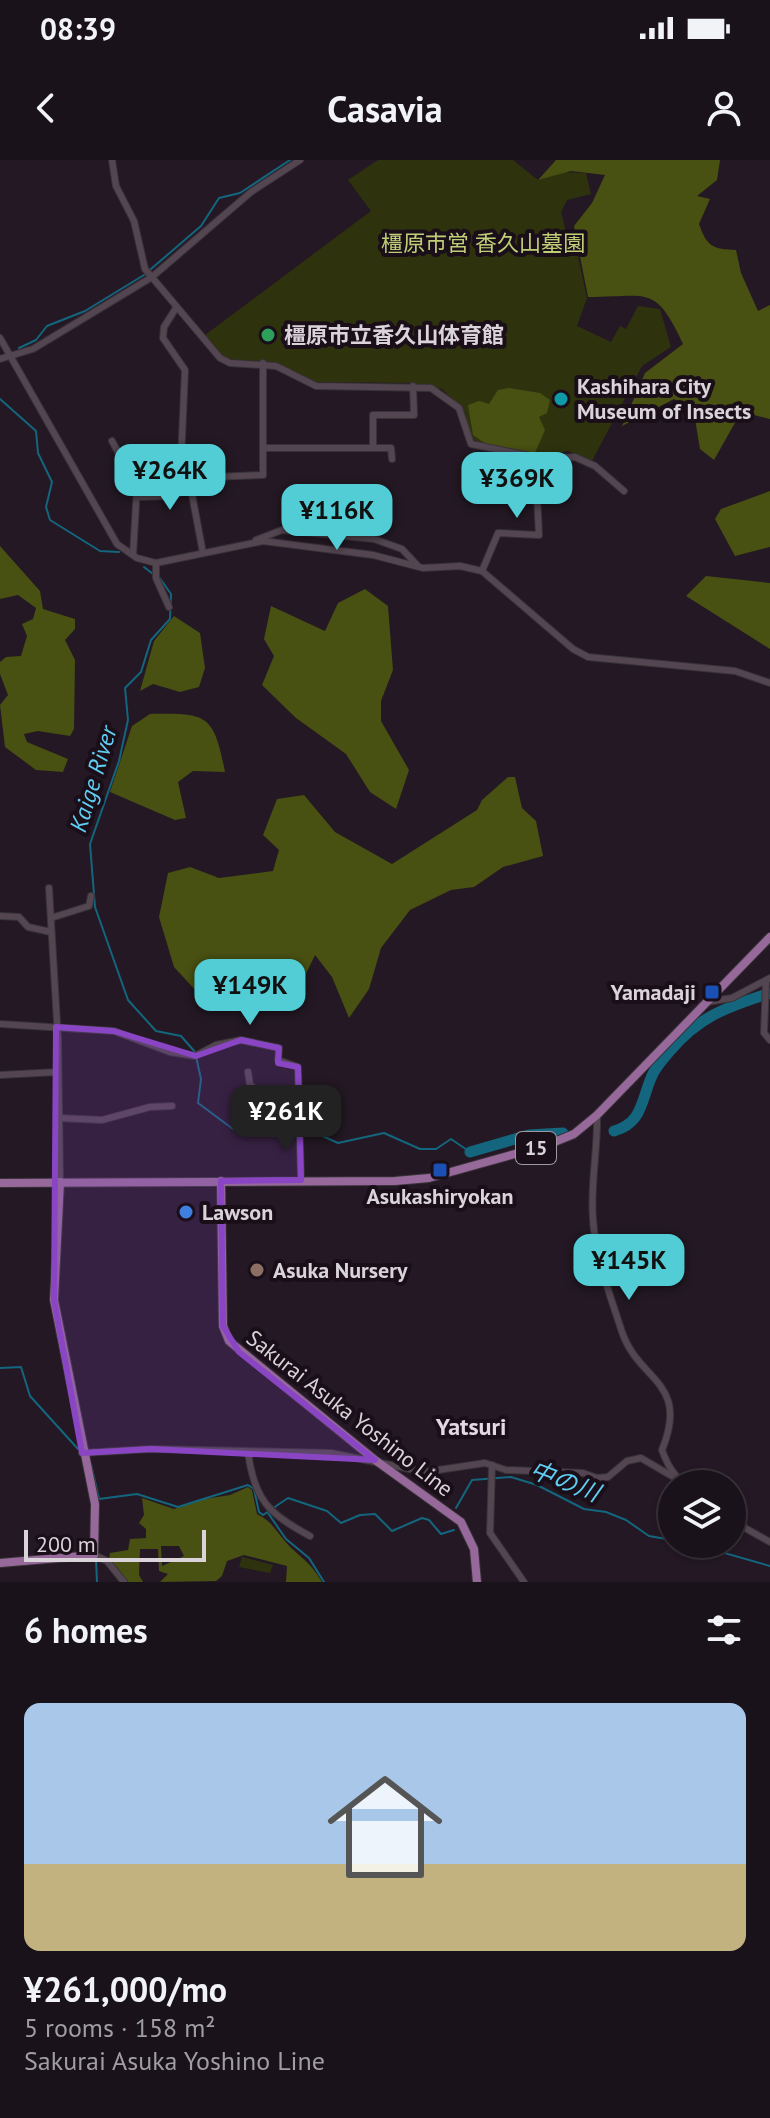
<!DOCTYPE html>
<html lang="en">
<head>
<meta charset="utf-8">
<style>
	:root { --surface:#1a121a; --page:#272027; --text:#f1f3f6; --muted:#9f9ea2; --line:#383239; --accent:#52ccd5 }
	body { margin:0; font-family:"PT Sans","Noto Sans JP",sans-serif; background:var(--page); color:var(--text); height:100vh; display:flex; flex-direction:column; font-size:30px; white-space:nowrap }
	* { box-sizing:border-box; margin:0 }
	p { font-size:26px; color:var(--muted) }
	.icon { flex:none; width:44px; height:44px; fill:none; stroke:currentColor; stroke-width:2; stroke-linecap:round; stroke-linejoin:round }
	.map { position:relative; height:1422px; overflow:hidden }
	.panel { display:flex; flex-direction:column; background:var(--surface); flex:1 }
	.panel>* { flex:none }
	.controls { position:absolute; left:658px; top:1310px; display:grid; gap:16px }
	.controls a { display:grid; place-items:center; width:88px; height:88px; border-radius:50%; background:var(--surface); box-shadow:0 2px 6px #0004,0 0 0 2px var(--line); font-size:40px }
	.scale { position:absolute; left:24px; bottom:20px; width:182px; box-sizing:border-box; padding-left:8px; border:4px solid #dad3da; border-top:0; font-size:22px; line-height:28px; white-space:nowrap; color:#dad3da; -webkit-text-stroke:6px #1a0f19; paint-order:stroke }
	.price { position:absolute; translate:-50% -68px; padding:0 18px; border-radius:16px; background:var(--accent); color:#111; font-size:26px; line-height:52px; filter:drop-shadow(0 2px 4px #0008) }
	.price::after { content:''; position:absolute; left:50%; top:48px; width:24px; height:18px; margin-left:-12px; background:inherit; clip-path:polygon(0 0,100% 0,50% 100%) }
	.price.active { background:#222; color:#fff }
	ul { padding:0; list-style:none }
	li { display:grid; align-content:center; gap:16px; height:424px; padding:0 24px }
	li+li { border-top:2px solid var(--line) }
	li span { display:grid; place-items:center; height:248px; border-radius:16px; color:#555 }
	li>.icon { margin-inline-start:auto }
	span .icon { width:144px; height:144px; fill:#fffc; stroke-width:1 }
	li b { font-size:34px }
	h2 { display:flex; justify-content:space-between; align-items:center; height:96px; padding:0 24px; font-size:34px }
	.status { display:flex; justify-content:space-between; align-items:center; height:56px; padding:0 40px; background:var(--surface); direction:ltr }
	.status svg { height:22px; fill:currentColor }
	header { display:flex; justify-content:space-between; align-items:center; height:104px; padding:0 24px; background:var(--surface); font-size:36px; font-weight:600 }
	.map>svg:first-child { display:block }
</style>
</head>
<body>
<div class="status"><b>08:39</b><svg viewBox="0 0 49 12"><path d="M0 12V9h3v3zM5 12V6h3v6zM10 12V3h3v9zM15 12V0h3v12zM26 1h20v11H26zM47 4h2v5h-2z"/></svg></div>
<header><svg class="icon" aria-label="back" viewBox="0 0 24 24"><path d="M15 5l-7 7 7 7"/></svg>Casavia<svg class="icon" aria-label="person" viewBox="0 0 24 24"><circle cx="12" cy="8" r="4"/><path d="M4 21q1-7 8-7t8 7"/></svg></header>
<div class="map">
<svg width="770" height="1422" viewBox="0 0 770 1422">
	<rect width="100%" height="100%" fill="#231823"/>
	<!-- green -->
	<g fill="#2e330e">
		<path d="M378,0h135l25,20 26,-8 22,1 5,21 -24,6 -6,12 7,27 6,-1 13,60 -10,28 34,16 9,-16 6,3 12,-23 22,3 11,38 -29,19 -50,95 -24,-10 -26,5 -58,-10 -14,-9 -5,-25 -23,-23 -29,-6 -101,-1 -38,-20 -49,-3 -20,-24 166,-124 -23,-31z"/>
		<path d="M242,1397l31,8 -3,8 -31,-6z"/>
	</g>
	<!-- forest -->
	<g fill="#485012" fill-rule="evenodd">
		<path d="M556,0h164l-3,20 -20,16 13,3 -11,25c8,23 14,25 37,26l5,23 17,38 12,-6v114l-29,-7 -27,48 -14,-11 -6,-36 -20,-14 -52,27 23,-53 38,-29c-28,-60 -34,-47 -95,-47l-14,-71 18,-23 13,-28 -34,-4 -33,9z"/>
		<path d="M509,228l31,5 10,7 -3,13 -8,4 6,13 -10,23 -49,-9 -13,-9 -5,-30 11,-4 10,3 9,-14z"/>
		<path d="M770,331v56l-35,9 -20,-37 6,-10z"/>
		<path d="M0,386l40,45 3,18 32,10v10l-10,11 10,20 -1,69 -4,7 -32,-5 -14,3 3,8 41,17 -5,13 -27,-2 -31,-23 -5,-42 8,-10 -8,-21v-12l6,-5 15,-1 6,-20 -5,-12 11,-5 3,-11 -18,-13 -18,4z"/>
		<path d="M706,416l64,7v66l-84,-53z"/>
		<path d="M365,429l23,17 5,64 -12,31v20l28,49 -13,39 -26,-17 -24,-38 -50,-36 -34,-33 12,-29 -10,-17 7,-33 54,25 13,-28z"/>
		<path d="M174,456l26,17 5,35 -6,19 -19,5 -27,-8 -13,7 14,-50z"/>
		<path d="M150,554c57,-1 64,0 75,58l-32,-1 -15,11 8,36 -11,2 -65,-28 22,-66z"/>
		<path d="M508,617h7l7,31 14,13 7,35 -40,11 -29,20 -23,3 -41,20 -29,38 -12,41 -20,29 -17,-41 -17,-22 -25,52 -22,-4 -59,2 -35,-38 -15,-50 9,-44 22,-6 29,11 54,-7 6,-21 -16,-15 14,-36 27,-4 31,37 57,32 85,-54 5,-10z"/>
		<path d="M248,1327l4,3 5,24c14,7 17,14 27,26 14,17 24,18 38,42h-36l1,-16 -43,-11 -17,6 -5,15 -6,5 -56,1 8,-8 -9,-3 -1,-22h-18l-1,26 4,7h-17l-17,-23 1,-6 18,-3 2,-11 16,-1v-9l-7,-6 5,-8 -2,-17 32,11 24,-9 32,-5zM161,1386h18l5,10 -22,10z"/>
	</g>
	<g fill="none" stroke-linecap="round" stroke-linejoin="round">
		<!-- stream -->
		<g stroke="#13667e" stroke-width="2">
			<path d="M19,188l17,-8 11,-14 38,-15 59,-36 57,-49 18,-28 21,-5 50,-33"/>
			<path d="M0,239l36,32 2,22 14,29 -6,25 4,13 50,31 19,1"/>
			<path d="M144,407l9,7"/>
			<path d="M159,417l12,17 -1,25 -19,21 -10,32 -16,16 3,32 -9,41 -29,83 5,63 33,93 28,31 25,5 14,16 6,27 -3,24 35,26 4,1 14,-11 34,22 13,-16 40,18 46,-10 36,16h16l15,-10 19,13"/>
			<path d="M0,1208l21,-1 9,29 48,53"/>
			<path d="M91,1304l8,35 38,-5 41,13 70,-22 6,4 5,23 4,3 25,-17 39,13 14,12 19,-8 15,-1 17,17 30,-13 7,2 12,14 13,-4"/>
			<path d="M456,1348l16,-28 39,-3 26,8 47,24 22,3 20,8 23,16 23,4"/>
			<path d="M268,1353l18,26 23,19 15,24"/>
			<path d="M693,1384l77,22"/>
			<path d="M96,1399l1,23"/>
		</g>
		<!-- river -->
		<g stroke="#13667e" stroke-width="11">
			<path d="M614,971c28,-8 27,-29 37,-53 3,-9 11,-18 18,-26 30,-36 58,-45 101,-59"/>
			<path d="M470,992l59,-17 34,-2"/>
		</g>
		<defs>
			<g id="minor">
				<path d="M112,0l4,26 18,35 11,48 75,89 10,5 46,3 40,20 115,2 28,20 12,36 73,15 31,-2 20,9 29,25"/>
				<path d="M176,148l-12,19 -1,11 22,32 -4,90 9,24 13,69"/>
				<path d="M0,178l117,206 20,14 19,5 107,-22 110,14 50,13 37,-2 22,5 91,78 15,8 147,14 35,12"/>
				<path d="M0,199l33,-10 119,-72 99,-85 49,-32"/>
				<path d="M112,281l6,11 63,3"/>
				<path d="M263,288h128l1,11"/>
				<path d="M373,288v-33h41l-1,-29"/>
				<path d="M189,318l74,-3v-112"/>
				<path d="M138,337l36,-1 17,-10"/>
				<path d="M256,380l26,-10 92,9 28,10 15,16"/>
				<path d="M133,395l6,-102"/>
				<path d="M156,403v15l13,29"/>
				<path d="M482,411l16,-38 41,2 -2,-41 12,-36"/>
				<path d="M49,728l9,151 2,143"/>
				<path d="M0,756l19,1 9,10 23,5"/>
				<path d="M51,758l38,-12 2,-10"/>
				<path d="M766,822l-2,51 6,7"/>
				<path d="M707,842l25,-4 38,-20"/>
				<path d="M0,864l114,7 56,21 25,4 21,-11 25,-5 38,8 -1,12 20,7 3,113"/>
				<path d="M248,912l2,13 24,18 27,8"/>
				<path d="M0,915l58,-3"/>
				<path d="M597,955c1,35 -7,70 -4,104 2,37 18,79 29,113 17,50 68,49 40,118 5,14 13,31 28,34"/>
				<path d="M59,958l43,2 48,-13 22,-1"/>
				<path d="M248,1292c6,48 21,62 62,84"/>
				<path d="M82,1293l69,-4 180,4 94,19 60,-9 21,7 77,3 14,5 11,-1 19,-16 14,-3 41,24"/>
				<path d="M492,1305l-2,68 34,49"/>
				<path d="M732,1347l13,21 25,14"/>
				<path d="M94,1395l13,6 17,21"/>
			</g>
			<g id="major">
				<path d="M221,1021l2,145 6,15 146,119 86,62 13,27 3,33"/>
				<path d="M0,1023l395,-2 34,-3 118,-33 27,-11 23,-19 173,-178"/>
				<path d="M0,1403l94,-8 1,-51 -41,-204 6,-118"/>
			</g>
		</defs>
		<!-- minor casing -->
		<use href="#minor" stroke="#393239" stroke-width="8"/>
		<!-- major casing -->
		<use href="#major" stroke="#393239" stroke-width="10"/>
		<!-- minor -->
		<use href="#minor" stroke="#534651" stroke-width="6"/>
		<!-- major -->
		<use href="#major" stroke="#97699a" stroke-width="8"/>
	</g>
	<!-- marked area -->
	<path fill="#8945c3" fill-opacity="0.2" stroke="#8945c3" stroke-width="6" stroke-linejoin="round" d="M56,867l58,4 82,25 45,-16 38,8 -1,15 20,4 3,113 -80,1 2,145 16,26 136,108 -224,-11 -69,4 -28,-153z"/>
	<!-- markers -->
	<circle fill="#2e9e5b" stroke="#1a0f19" stroke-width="3" cx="268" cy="175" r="8"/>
	<circle fill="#0f9aa8" stroke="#1a0f19" stroke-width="3" cx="561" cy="239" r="8"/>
	<g fill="#1a4fb4" stroke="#1a0f19" stroke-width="3">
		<rect x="704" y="824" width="16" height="16" rx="4"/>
		<rect x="432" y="1002" width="16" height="16" rx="4"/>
	</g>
	<circle fill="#3f7fe0" stroke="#1a0f19" stroke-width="3" cx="186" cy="1052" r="8"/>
	<circle fill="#8d6e63" stroke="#1a0f19" stroke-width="3" cx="257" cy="1110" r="8"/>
	<g text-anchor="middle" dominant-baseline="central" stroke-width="8" stroke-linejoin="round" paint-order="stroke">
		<!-- shield labels -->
		<rect fill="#1a0f19" stroke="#a098a0" stroke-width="2" x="516" y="972" width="40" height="32" rx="6"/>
		<g font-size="20" font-weight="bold" fill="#dad3da">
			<text x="536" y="988">15</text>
		</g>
		<!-- park labels -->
		<g font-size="22" fill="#bfcd76" stroke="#1a0f19">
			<text x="483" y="83">橿原市営 香久山墓園</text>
		</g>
		<!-- poi labels -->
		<g font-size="22" font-weight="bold" fill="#dad3da" stroke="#1a0f19" text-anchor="start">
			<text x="284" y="175">橿原市立香久山体育館</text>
			<text x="577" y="226">Kashihara City<tspan x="577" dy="25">Museum of Insects</tspan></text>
			<text x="696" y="832" text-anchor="end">Yamadaji</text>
			<text x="440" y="1036" text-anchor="middle">Asukashiryokan</text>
			<text x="202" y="1052">Lawson</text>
			<text x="273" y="1110">Asuka Nursery</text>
		</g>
		<!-- street labels -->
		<g font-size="22" fill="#dad3da" stroke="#1a0f19">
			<text transform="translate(350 1253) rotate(38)">Sakurai Asuka Yoshino Line</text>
		</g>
		<!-- water labels -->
		<g font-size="24" font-style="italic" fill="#60cef3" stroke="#1a0f19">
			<text transform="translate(93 619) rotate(-73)">Kaige River</text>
			<text transform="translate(565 1321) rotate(21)">中の川</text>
		</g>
		<!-- neighbourhood labels -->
		<g font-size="24" font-weight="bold" fill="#e6d7e5" stroke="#1a0f19">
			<text x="471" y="1266">Yatsuri</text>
		</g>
	</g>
</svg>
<div class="controls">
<a><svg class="icon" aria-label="layers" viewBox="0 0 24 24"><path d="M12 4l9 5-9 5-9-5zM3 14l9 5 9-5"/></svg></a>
</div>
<div class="scale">200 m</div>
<b class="price" style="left:170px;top:352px">¥264K</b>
<b class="price" style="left:517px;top:360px">¥369K</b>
<b class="price" style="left:337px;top:392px">¥116K</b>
<b class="price" style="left:250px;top:867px">¥149K</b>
<b class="price active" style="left:286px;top:993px">¥261K</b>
<b class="price" style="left:629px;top:1142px">¥145K</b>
</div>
<section class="panel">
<h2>6 homes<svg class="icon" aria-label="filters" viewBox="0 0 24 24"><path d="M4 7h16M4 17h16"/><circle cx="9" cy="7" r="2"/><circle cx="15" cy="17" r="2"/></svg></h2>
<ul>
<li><span style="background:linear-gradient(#a9c7e8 65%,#c2b280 0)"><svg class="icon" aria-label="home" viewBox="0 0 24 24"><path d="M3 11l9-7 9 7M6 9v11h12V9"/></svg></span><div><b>¥261,000/mo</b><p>5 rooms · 158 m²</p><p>Sakurai Asuka Yoshino Line</p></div></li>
</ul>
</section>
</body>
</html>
